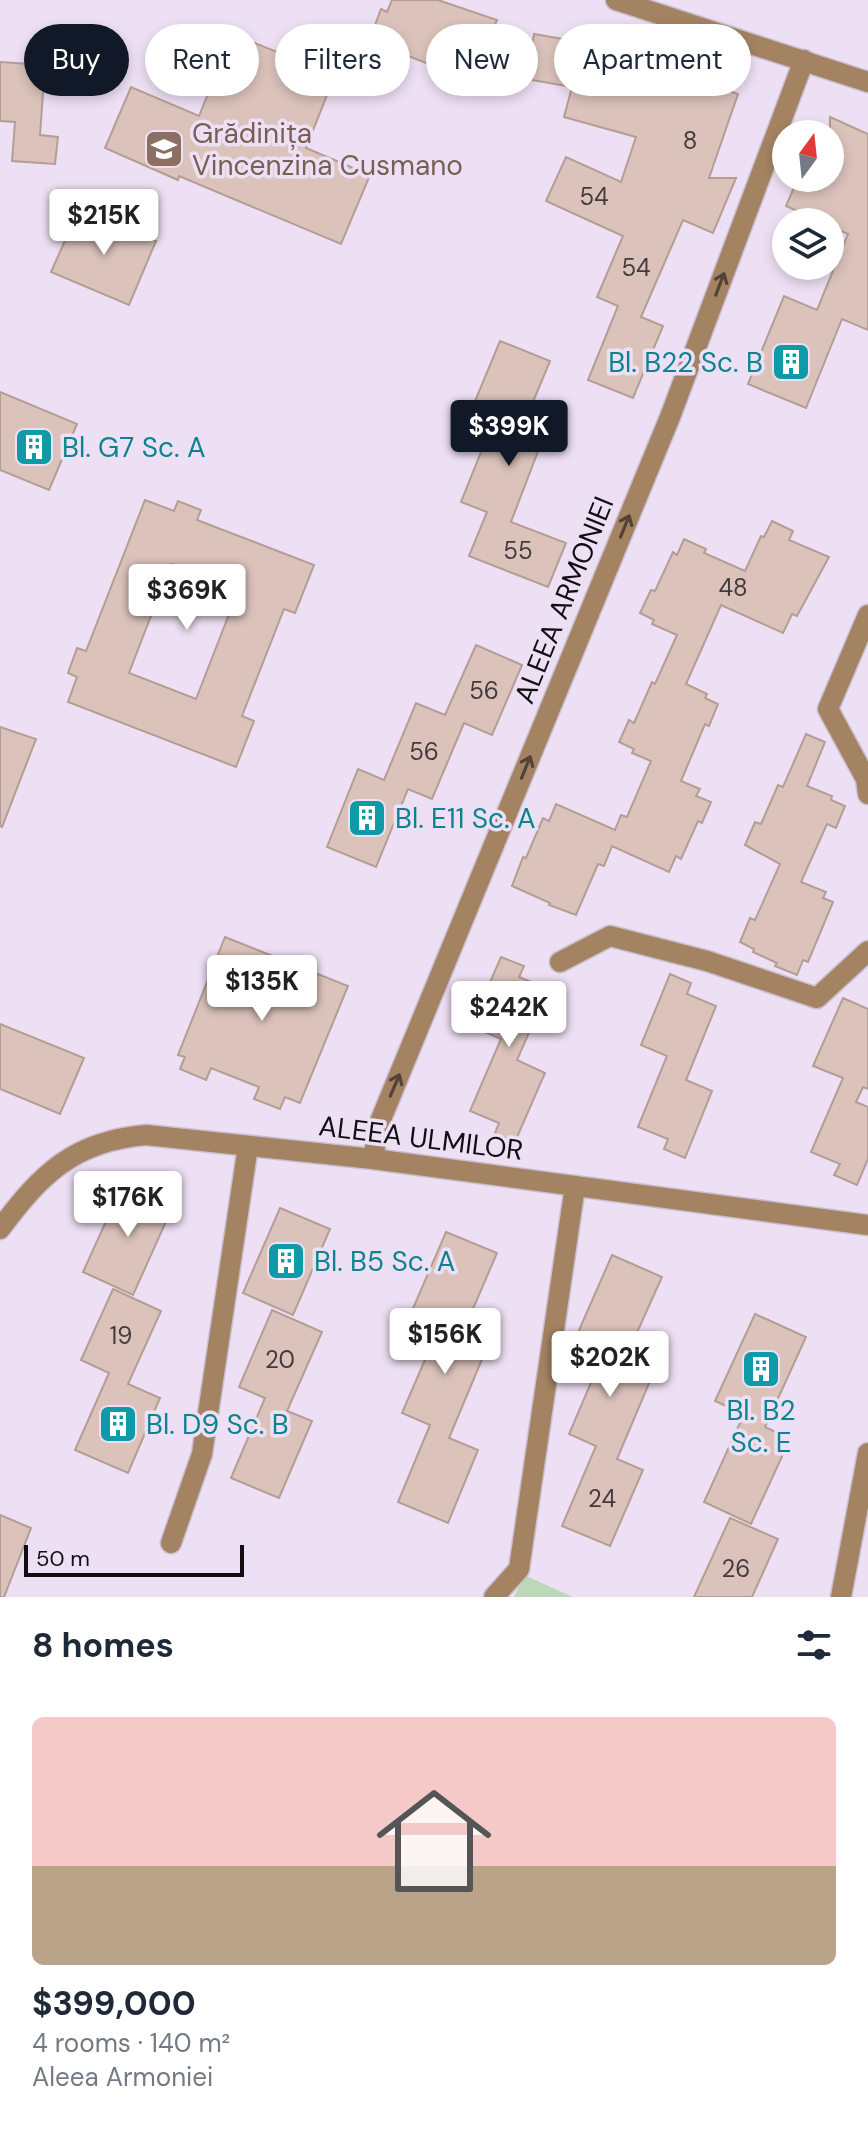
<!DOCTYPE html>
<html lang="en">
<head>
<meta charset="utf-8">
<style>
	:root { --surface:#fff; --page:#f2f2f3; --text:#1f2937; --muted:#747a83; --line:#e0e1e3; --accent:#111827 }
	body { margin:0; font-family:"DM Sans",sans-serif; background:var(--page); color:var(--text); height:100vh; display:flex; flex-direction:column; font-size:30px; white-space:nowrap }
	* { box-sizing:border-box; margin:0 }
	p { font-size:26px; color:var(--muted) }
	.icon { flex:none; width:44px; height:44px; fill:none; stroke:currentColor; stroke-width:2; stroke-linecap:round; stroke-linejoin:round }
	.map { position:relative; height:1597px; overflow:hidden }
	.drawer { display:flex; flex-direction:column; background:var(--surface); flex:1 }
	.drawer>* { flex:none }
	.banner { position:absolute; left:24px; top:24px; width:820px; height:72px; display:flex; gap:16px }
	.needle { width:52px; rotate:15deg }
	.tools { position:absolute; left:772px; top:120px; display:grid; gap:16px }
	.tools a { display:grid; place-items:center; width:72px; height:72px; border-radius:50%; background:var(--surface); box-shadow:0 4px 12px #0003; font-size:40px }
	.scale { position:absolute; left:24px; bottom:20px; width:220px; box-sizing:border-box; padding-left:8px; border:4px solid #110d13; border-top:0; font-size:22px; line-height:28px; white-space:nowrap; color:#110d13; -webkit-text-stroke:6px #eee0f4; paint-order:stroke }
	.price { position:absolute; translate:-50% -68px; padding:0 18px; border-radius:8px; background:#fff; color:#222; font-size:26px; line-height:52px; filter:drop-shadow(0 2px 4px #0008) }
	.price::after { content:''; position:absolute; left:50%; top:48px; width:24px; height:18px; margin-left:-12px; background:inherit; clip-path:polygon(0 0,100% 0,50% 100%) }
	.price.active { background:var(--accent); color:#fff }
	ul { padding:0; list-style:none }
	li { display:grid; align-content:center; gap:16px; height:424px; padding:0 32px }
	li+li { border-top:2px solid var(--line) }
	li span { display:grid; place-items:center; height:248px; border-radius:12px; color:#555 }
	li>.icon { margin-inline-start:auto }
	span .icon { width:144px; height:144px; fill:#fffc; stroke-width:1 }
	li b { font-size:34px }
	h2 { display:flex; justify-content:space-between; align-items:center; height:96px; padding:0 32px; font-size:34px }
	.tag { padding:0 28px; border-radius:36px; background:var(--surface); box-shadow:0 4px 12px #0003; font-size:28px; line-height:72px }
	.tag.active { background:var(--accent); color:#fff }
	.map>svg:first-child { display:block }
</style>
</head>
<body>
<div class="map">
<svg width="868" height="1597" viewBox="0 0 868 1597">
	<rect width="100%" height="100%" fill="#eee0f4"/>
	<!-- green -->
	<path fill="#bcd8b8" d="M524,1575l49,22h-59z"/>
	<!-- building -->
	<g fill="#dbc3bb" stroke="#b49d95" stroke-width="2" fill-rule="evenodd">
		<path d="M392,0h46l59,20 -3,7 5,1 -21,55 -109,-42 12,-32 6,3z"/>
		<path d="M617,27l32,11 -2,5 5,1 -2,7 10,3 -9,27 44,14 5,-15 38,14 -29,84h27l-23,55 -30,-13 -42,97 22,9 -30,72 -45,-18 30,-74 -21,-9 26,-61 -77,-35 20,-44 55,25 15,-45 -72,-20 8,-30 -46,-8 8,-45 29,5 -4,20 44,11z"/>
		<path d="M232,34l103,41 -29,73 64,27 -29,69 -162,-68 -1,4 -73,-32 26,-61 68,29z"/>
		<path d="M0,62l45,3 -5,70 18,2 -3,27 -43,-3 3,-39 -15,-1z"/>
		<path d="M830,117l38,17v196l-26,-11 -36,89 -58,-24 36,-88 33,14 31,-76 -18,-8v-4h-8l-36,-16 12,-28h32z"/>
		<path d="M79,209l77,32 -27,64 -78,-33z"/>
		<path d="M500,341l50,20 -32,77 22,8 -29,76 55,21 -18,44 -79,-31 18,-44 -26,-10 30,-75 -23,-9z"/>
		<path d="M0,392l77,32 -28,66 -49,-20z"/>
		<path d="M145,500l29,11 4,-10 23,9 -4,10 117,45 -19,48 -11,-4 -42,107 12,5 -18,46 -168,-65 9,-25 -9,-4 9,-25 9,3zM171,564l67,27 -42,108 -67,-26z"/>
		<path d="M772,521l21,10 -4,9 40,17 -32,59 -5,-2 -9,19 -62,-28 -35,79 21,10 -2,4 13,6 -9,22 -4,-2 -24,57 19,8 -4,7 15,6 -9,21 -4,-2 -17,38 -5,-3 -7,16 -57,-26 -8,20 -6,-2 -22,51 -27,-10 1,-2 -38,-17 11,-29 3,1 17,-40 6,3 7,-17 59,26 6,-15 6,2 24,-56 -19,-8 2,-4 -15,-7 10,-22 5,3 18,-41 3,2 22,-49 -25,-11 2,-4 -14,-7 11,-23 4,1 18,-39 4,3 7,-16 22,10 -2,4 41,18 16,-35 3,1z"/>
		<path d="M476,645l46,20 -30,70 -28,-12 -32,76 -24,-10 -32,78 -49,-20 31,-78 26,11 32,-77 29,12z"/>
		<path d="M0,727l36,12 -34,88 -2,-1z"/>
		<path d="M806,734l19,8 -18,44 25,10 -1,4 14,6 -9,22 -9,-4 -26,58 25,10 -3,6 10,4 -25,60 -5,-2 -6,15 -22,-9 2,-3 -24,-11 1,-3 -14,-7 10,-24 5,2 25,-56 -35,-19 10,-23 6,2 17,-39 5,2z"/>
		<path d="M225,937l123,49 -48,117 -15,-6 -5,12 -26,-10 5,-12 -48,-19 -5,12 -26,-11 5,-12 -7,-2z"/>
		<path d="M501,957l23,9 -5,11 29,12 -31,71 28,13 -30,69 -20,-9 4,-10 -29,-12 31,-72 -30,-13z"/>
		<path d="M670,974l21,9 -4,11 29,12 -30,74 26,11 -27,67 -21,-9 4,-10 -30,-12 29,-71 -26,-11z"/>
		<path d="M843,998l25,11v80l-5,-2 -7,15 12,5v52l-11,26 -23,-10 6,-11 -29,-12 32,-74 -30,-12z"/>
		<path d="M0,1024l84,34 -24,56 -60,-25z"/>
		<path d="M123,1184l50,22 -40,89 -50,-23z"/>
		<path d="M280,1208l50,21 -37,86 -50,-22z"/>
		<path d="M446,1232l51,21 -40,93 26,11 -34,81 29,12 -30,73 -50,-21 32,-77 -28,-12 35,-81 -29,-12z"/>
		<path d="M612,1255l50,22 -41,91 29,13 -33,78 26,11 -33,76 -48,-20 34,-80 -27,-12 33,-77 -29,-13z"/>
		<path d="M113,1289l48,22 -33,73 32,14 -32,75 -53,-23 34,-77 -28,-13z"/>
		<path d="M272,1310l50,22 -35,79 25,10 -33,77 -48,-20 34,-80 -26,-11z"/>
		<path d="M755,1314l51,23 -41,90 25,12 -39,85 -47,-22 40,-88 -29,-13z"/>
		<path d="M0,1515l31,13 -27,69h-4z"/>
		<path d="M730,1518l48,21 -26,58h-58z"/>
	</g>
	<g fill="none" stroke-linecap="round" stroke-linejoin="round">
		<defs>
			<g id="minor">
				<path d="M616,0l252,82"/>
				<path d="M868,615l-40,94 38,70 2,15"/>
				<path d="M560,962l50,-26 97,25 110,37 51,-47"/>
				<path d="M373,1159l6,-35 291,-707 134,-357"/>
				<path d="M0,1229c41,-55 74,-88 146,-94l227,24 495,66"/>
				<path d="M171,1543l31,-89 46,-308"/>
				<path d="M494,1597l25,-28 56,-383"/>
				<path d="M841,1597l27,-144"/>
			</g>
		</defs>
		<!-- minor casing -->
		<use href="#minor" stroke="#cbbed0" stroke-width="23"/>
		<!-- minor -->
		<use href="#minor" stroke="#a38362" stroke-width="20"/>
	</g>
	<!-- one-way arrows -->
	<defs><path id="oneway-shaft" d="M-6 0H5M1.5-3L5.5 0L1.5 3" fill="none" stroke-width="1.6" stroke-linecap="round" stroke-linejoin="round" transform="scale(2)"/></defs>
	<g stroke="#534237">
		<use href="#oneway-shaft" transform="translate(720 284) rotate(-69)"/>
		<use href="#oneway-shaft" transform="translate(625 526) rotate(-68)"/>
		<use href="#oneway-shaft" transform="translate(526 767) rotate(-68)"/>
		<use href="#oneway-shaft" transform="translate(395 1085) rotate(-67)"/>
	</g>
	<!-- icons -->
	<defs>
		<symbol id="school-square" viewBox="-11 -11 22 22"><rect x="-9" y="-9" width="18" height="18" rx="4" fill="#8d6e63" stroke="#eee0f4"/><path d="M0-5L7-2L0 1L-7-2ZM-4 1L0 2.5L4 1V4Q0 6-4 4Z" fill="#fff"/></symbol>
		<symbol id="building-square" viewBox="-11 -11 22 22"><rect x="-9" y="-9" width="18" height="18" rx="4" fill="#0f9aa8" stroke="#eee0f4"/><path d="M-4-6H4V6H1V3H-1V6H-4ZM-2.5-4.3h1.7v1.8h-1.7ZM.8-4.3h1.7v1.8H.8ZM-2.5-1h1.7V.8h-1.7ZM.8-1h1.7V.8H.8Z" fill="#fff"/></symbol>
	</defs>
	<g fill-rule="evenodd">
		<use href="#school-square" x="142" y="127" width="44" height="44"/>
		<use href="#building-square" x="769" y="340" width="44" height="44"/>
		<use href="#building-square" x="12" y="425" width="44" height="44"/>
		<use href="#building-square" x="345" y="796" width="44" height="44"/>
		<use href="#building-square" x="264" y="1239" width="44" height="44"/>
		<use href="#building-square" x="739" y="1347" width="44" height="44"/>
		<use href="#building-square" x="96" y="1402" width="44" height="44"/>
	</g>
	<g text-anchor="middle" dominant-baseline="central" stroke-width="7" stroke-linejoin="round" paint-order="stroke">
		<!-- number labels -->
		<g font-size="24" fill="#443a3d">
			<text x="690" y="140">8</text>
			<text x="594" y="196">54</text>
			<text x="636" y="267">54</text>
			<text x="518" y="550">55</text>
			<text x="733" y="587">48</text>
			<text x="484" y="690">56</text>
			<text x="424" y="751">56</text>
			<text x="121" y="1335">19</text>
			<text x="280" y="1359">20</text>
			<text x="602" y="1498">24</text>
			<text x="736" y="1568">26</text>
		</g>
		<!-- education labels -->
		<g font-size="28" fill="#785e54" stroke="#eee0f4" text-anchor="start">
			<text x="192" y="133">Grădinița<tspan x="192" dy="32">Vincenzina Cusmano</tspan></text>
		</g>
		<!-- culture labels -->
		<g font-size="28" fill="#0d838f" stroke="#eee0f4" text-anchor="start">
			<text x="763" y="362" text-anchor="end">Bl. B22 Sc. B</text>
			<text x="62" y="447">Bl. G7 Sc. A</text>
			<text x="395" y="818">Bl. E11 Sc. A</text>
			<text x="314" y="1261">Bl. B5 Sc. A</text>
			<text x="761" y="1410" text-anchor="middle">Bl. B2<tspan x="761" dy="32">Sc. E</tspan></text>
			<text x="146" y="1424">Bl. D9 Sc. B</text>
		</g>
		<!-- street labels -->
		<g font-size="28" fill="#110d13" stroke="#eee0f4">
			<text transform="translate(564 600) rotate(-68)">ALEEA ARMONIEI</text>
			<text transform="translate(421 1138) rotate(7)">ALEEA ULMILOR</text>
		</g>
	</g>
</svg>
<div class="tools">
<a><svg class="needle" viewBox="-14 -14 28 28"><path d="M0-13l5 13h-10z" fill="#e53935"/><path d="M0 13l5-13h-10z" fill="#747a83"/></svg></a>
<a><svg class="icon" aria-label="layers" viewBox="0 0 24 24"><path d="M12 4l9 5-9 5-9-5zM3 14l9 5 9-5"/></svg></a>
</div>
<div class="scale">50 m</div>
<b class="price" style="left:104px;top:257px">$215K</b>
<b class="price active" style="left:509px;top:468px">$399K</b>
<b class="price" style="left:187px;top:632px">$369K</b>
<b class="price" style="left:262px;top:1023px">$135K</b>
<b class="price" style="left:509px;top:1049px">$242K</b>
<b class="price" style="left:128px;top:1239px">$176K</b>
<b class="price" style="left:445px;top:1376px">$156K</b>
<b class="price" style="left:610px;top:1399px">$202K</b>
<div class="banner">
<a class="tag active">Buy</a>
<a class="tag">Rent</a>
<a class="tag">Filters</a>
<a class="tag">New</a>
<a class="tag">Apartment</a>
</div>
</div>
<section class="drawer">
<h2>8 homes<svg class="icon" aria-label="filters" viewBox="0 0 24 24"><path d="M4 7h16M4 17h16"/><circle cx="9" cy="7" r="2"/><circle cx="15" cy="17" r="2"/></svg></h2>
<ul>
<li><span style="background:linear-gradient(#f6c9c9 60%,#b9a48a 0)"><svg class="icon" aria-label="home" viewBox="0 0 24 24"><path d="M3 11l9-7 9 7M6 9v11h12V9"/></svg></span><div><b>$399,000</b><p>4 rooms · 140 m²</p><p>Aleea Armoniei</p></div></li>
</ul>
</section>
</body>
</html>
